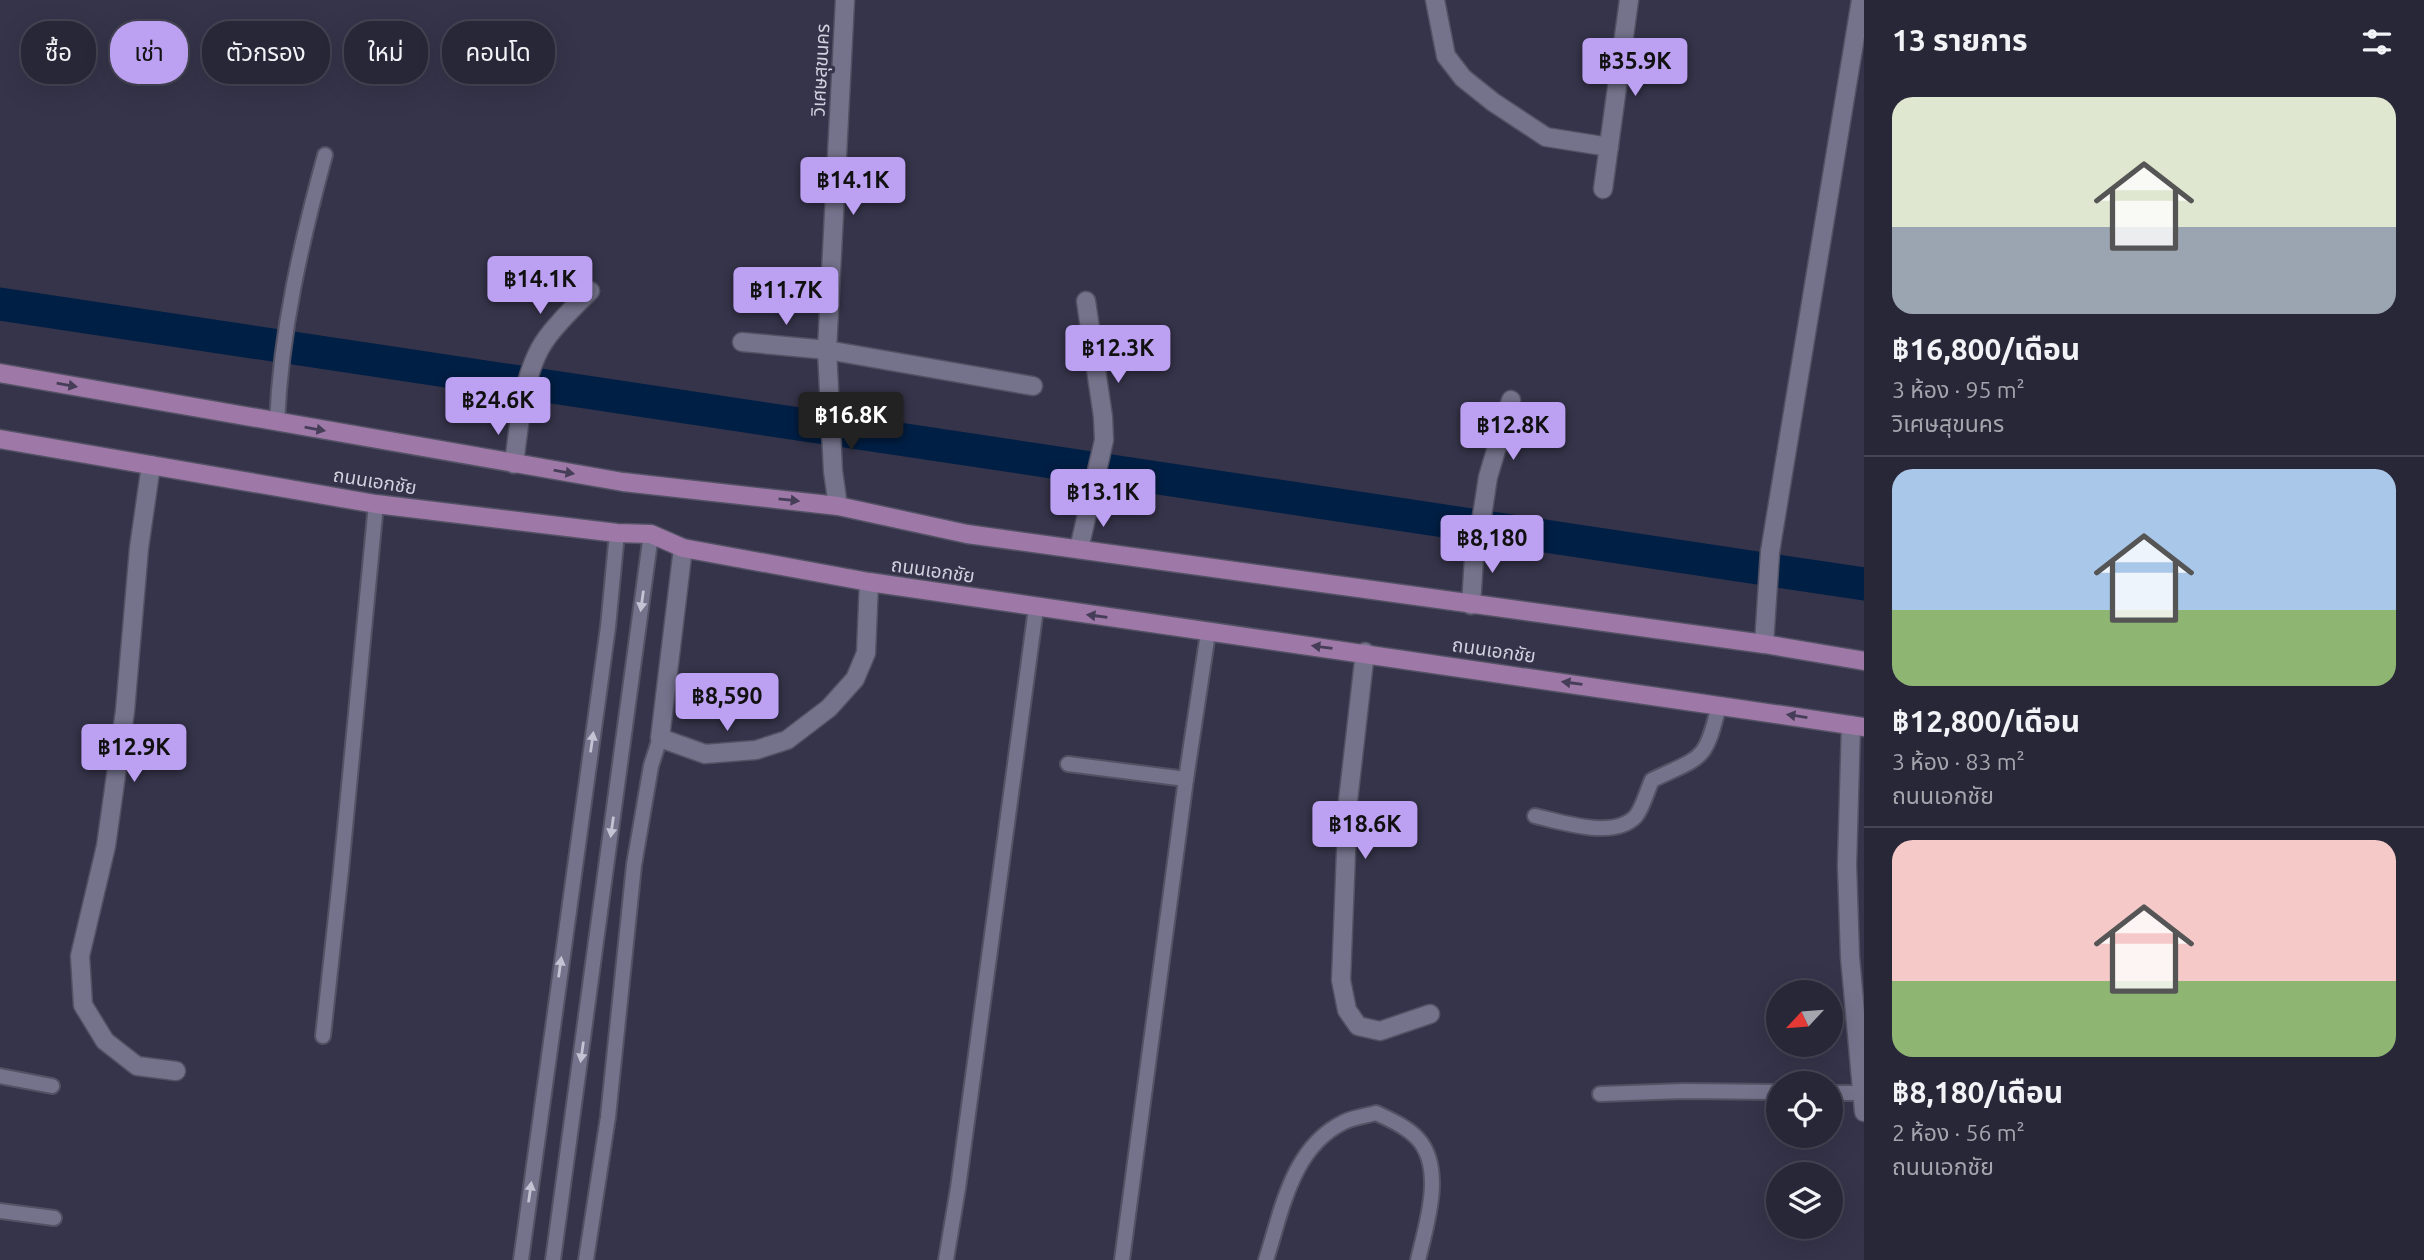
<!DOCTYPE html>
<html lang="th">
<head>
<meta charset="utf-8">
<style>
	:root { --surface:#282738; --page:#343343; --text:#f1f3f6; --muted:#a5a5ae; --line:#444453; --accent:#bca0f2 }
	body { margin:0; font-family:Ubuntu,"Noto Sans Thai",sans-serif; background:var(--page); color:var(--text); height:100vh; display:flex; flex-direction:column; font-size:26px; white-space:nowrap }
	* { box-sizing:border-box; margin:0 }
	p { font-size:23px; color:var(--muted) }
	.icon { flex:none; width:38px; height:38px; fill:none; stroke:currentColor; stroke-width:2; stroke-linecap:round; stroke-linejoin:round }
	.map { position:relative; flex:1; overflow:hidden }
	.drawer { display:flex; flex-direction:column; background:var(--surface); width:560px }
	.drawer>* { flex:none }
	.hud { position:absolute; left:21px; top:21px; width:665px; height:63px; display:flex; gap:14px }
	.needle { width:46px; rotate:244deg }
	.buttons { position:absolute; left:1766px; top:980px; display:grid; gap:14px }
	.buttons a { display:grid; place-items:center; width:77px; height:77px; border-radius:50%; background:var(--surface); box-shadow:0 7px 28px #0002,0 0 0 2px var(--line); font-size:35px }
	.price { position:absolute; translate:-50% -60px; padding:0 16px; border-radius:7px; background:var(--accent); color:#111; font-size:23px; line-height:46px; filter:drop-shadow(0 2px 4px #0008) }
	.price::after { content:''; position:absolute; left:50%; top:42px; width:21px; height:16px; margin-left:-10px; background:inherit; clip-path:polygon(0 0,100% 0,50% 100%) }
	.price.active { background:#222; color:#fff }
	ul { padding:0; list-style:none }
	li { display:grid; align-content:center; gap:14px; height:371px; padding:0 28px }
	li+li { border-top:2px solid var(--line) }
	li span { display:grid; place-items:center; height:217px; border-radius:21px; color:#555 }
	li>.icon { margin-inline-start:auto }
	span .icon { width:126px; height:126px; fill:#fffc; stroke-width:1 }
	li b { font-size:30px }
	h2 { display:flex; justify-content:space-between; align-items:center; height:84px; padding:0 28px; font-size:30px }
	.chip { padding:0 24px; border-radius:28px; background:var(--surface); box-shadow:0 7px 28px #0002,0 0 0 2px var(--line); font-size:24px; line-height:63px }
	.chip.active { background:var(--accent); color:#111 }
	main { display:flex; flex:1; min-height:0 }
	.map>svg:first-child { display:block }
</style>
</head>
<body>
<main>
<div class="map">
<svg width="1864" height="1260" viewBox="0 0 1864 1260">
	<rect width="100%" height="100%" fill="#36344a"/>
	<g fill="none" stroke-linecap="round" stroke-linejoin="round">
		<!-- canal -->
		<path stroke="#001f45" stroke-width="33" d="M0,304l1864,280"/>
		<defs>
			<g id="service">
				<path d="M277,422c4,-92 24,-179 48,-267"/>
				<path d="M1068,764l118,15"/>
				<path d="M1535,816c27,6 79,24 101,0 7,-9 11,-25 16,-36 50,-24 53,-17 67,-75"/>
				<path d="M323,1036l18,-166 35,-366"/>
				<path d="M0,1076l52,10"/>
				<path d="M1830,1093h32"/>
				<path d="M1600,1094l84,-3 94,1"/>
				<path d="M0,1211l54,7"/>
				<path d="M521,1260l87,-633 9,-94"/>
				<path d="M553,1260l98,-726"/>
				<path d="M586,1260l22,-143 26,-252 17,-99 9,-28"/>
				<path d="M946,1260l12,-72 78,-580"/>
				<path d="M1122,1260l64,-481 22,-146"/>
				<path d="M1266,1260c16,-50 26,-113 78,-138 10,-5 22,-6 32,-9 15,7 31,14 42,26 27,30 8,87 0,121"/>
			</g>
			<g id="minor">
				<path d="M1435,0l11,56 17,22 30,24 53,35 63,10"/>
				<path d="M1603,189l26,-189"/>
				<path d="M742,342l85,8 206,36"/>
				<path d="M514,464c5,-39 9,-93 32,-125 12,-17 29,-33 44,-48"/>
				<path d="M151,465l-12,83 -14,163 -19,135 -26,110 3,49 22,36 32,25 39,5"/>
				<path d="M838,506l-5,-35 -6,-121 18,-350"/>
				<path d="M683,548l-23,190 45,16 51,-4 31,-10 42,-32 26,-29 11,-26 3,-71"/>
				<path d="M1079,549l25,-109 -1,-23 -17,-116"/>
				<path d="M1471,605l4,-63 7,-26 6,-39 23,-77"/>
				<path d="M1764,644l6,-92 91,-552"/>
				<path d="M1365,652l-17,149 -7,179 6,30 11,16 22,5 50,-17"/>
				<path d="M1851,725l-4,140 3,92 14,155"/>
			</g>
			<g id="primary">
				<path d="M0,373l623,109 215,24 129,28 797,110 100,17"/>
				<path d="M0,439l376,65 241,29 34,1 32,14 186,34 995,145"/>
			</g>
		</defs>
		<!-- service casing -->
		<use href="#service" stroke="#535264" stroke-width="18"/>
		<!-- minor casing -->
		<use href="#minor" stroke="#535264" stroke-width="21"/>
		<!-- primary casing -->
		<use href="#primary" stroke="#535264" stroke-width="21"/>
		<!-- service -->
		<use href="#service" stroke="#75738c" stroke-width="14"/>
		<!-- minor -->
		<use href="#minor" stroke="#75738c" stroke-width="18"/>
		<!-- primary -->
		<use href="#primary" stroke="#9e78a7" stroke-width="18"/>
	</g>
	<!-- one-way arrows -->
	<defs><path id="oneway-solid" d="M-6-.8H1V-3.2L6.5 0L1 3.2V.8H-6Z" transform="scale(1.75)"/></defs>
	<g fill="#463e58">
		<use href="#oneway-solid" transform="translate(67 385) rotate(10)"/>
		<use href="#oneway-solid" transform="translate(315 429) rotate(10)"/>
		<use href="#oneway-solid" transform="translate(564 472) rotate(10)"/>
		<use href="#oneway-solid" transform="translate(789 500) rotate(6)"/>
		<use href="#oneway-solid" transform="translate(1097 616) rotate(-172)"/>
		<use href="#oneway-solid" transform="translate(1322 647) rotate(-173)"/>
		<use href="#oneway-solid" transform="translate(1572 683) rotate(-172)"/>
		<use href="#oneway-solid" transform="translate(1797 716) rotate(-171)"/>
	</g>
	<g fill="#c3c3d3">
		<use href="#oneway-solid" transform="translate(642 601) rotate(98)"/>
		<use href="#oneway-solid" transform="translate(592 742) rotate(-82)"/>
		<use href="#oneway-solid" transform="translate(612 827) rotate(98)"/>
		<use href="#oneway-solid" transform="translate(560 967) rotate(-82)"/>
		<use href="#oneway-solid" transform="translate(582 1052) rotate(98)"/>
		<use href="#oneway-solid" transform="translate(530 1192) rotate(-82)"/>
	</g>
	<g text-anchor="middle" dominant-baseline="central" stroke-width="6" stroke-linejoin="round" paint-order="stroke">
		<!-- street labels -->
		<g font-size="19" fill="#d1d1df" stroke="#36344a">
			<text transform="translate(820 70) rotate(-87)">วิเศษสุขนคร</text>
			<text transform="translate(375 481) rotate(9)">ถนนเอกชัย</text>
			<text transform="translate(933 570) rotate(8)">ถนนเอกชัย</text>
			<text transform="translate(1494 650) rotate(8)">ถนนเอกชัย</text>
		</g>
	</g>
</svg>
<div class="buttons">
<a><svg class="needle" viewBox="-14 -14 28 28"><path d="M0-13l5 13h-10z" fill="#e53935"/><path d="M0 13l5-13h-10z" fill="#a5a5ae"/></svg></a>
<a><svg class="icon" aria-label="locate" viewBox="0 0 24 24"><circle cx="12" cy="12" r="6"/><path d="M12 2v4M12 18v4M2 12h4M18 12h4"/></svg></a>
<a><svg class="icon" aria-label="layers" viewBox="0 0 24 24"><path d="M12 4l9 5-9 5-9-5zM3 14l9 5 9-5"/></svg></a>
</div>
<b class="price" style="left:1635px;top:98px">฿35.9K</b>
<b class="price" style="left:853px;top:217px">฿14.1K</b>
<b class="price" style="left:540px;top:316px">฿14.1K</b>
<b class="price" style="left:786px;top:327px">฿11.7K</b>
<b class="price" style="left:1118px;top:385px">฿12.3K</b>
<b class="price" style="left:498px;top:437px">฿24.6K</b>
<b class="price active" style="left:851px;top:452px">฿16.8K</b>
<b class="price" style="left:1513px;top:462px">฿12.8K</b>
<b class="price" style="left:1103px;top:529px">฿13.1K</b>
<b class="price" style="left:1492px;top:575px">฿8,180</b>
<b class="price" style="left:727px;top:733px">฿8,590</b>
<b class="price" style="left:134px;top:784px">฿12.9K</b>
<b class="price" style="left:1365px;top:861px">฿18.6K</b>
<div class="hud">
<a class="chip">ซื้อ</a>
<a class="chip active">เช่า</a>
<a class="chip">ตัวกรอง</a>
<a class="chip">ใหม่</a>
<a class="chip">คอนโด</a>
</div>
</div>
<section class="drawer">
<h2>13 รายการ<svg class="icon" aria-label="filters" viewBox="0 0 24 24"><path d="M4 7h16M4 17h16"/><circle cx="9" cy="7" r="2"/><circle cx="15" cy="17" r="2"/></svg></h2>
<ul>
<li><span style="background:linear-gradient(#dfe7d0 60%,#9aa5b1 0)"><svg class="icon" aria-label="home" viewBox="0 0 24 24"><path d="M3 11l9-7 9 7M6 9v11h12V9"/></svg></span><div><b>฿16,800/เดือน</b><p>3 ห้อง · 95 m²</p><p>วิเศษสุขนคร</p></div></li>
<li><span style="background:linear-gradient(#a9c7e8 65%,#8fb573 0)"><svg class="icon" aria-label="home" viewBox="0 0 24 24"><path d="M3 11l9-7 9 7M6 9v11h12V9"/></svg></span><div><b>฿12,800/เดือน</b><p>3 ห้อง · 83 m²</p><p>ถนนเอกชัย</p></div></li>
<li><span style="background:linear-gradient(#f6c9c9 65%,#8fb573 0)"><svg class="icon" aria-label="home" viewBox="0 0 24 24"><path d="M3 11l9-7 9 7M6 9v11h12V9"/></svg></span><div><b>฿8,180/เดือน</b><p>2 ห้อง · 56 m²</p><p>ถนนเอกชัย</p></div></li>
</ul>
</section>
</main>
</body>
</html>
